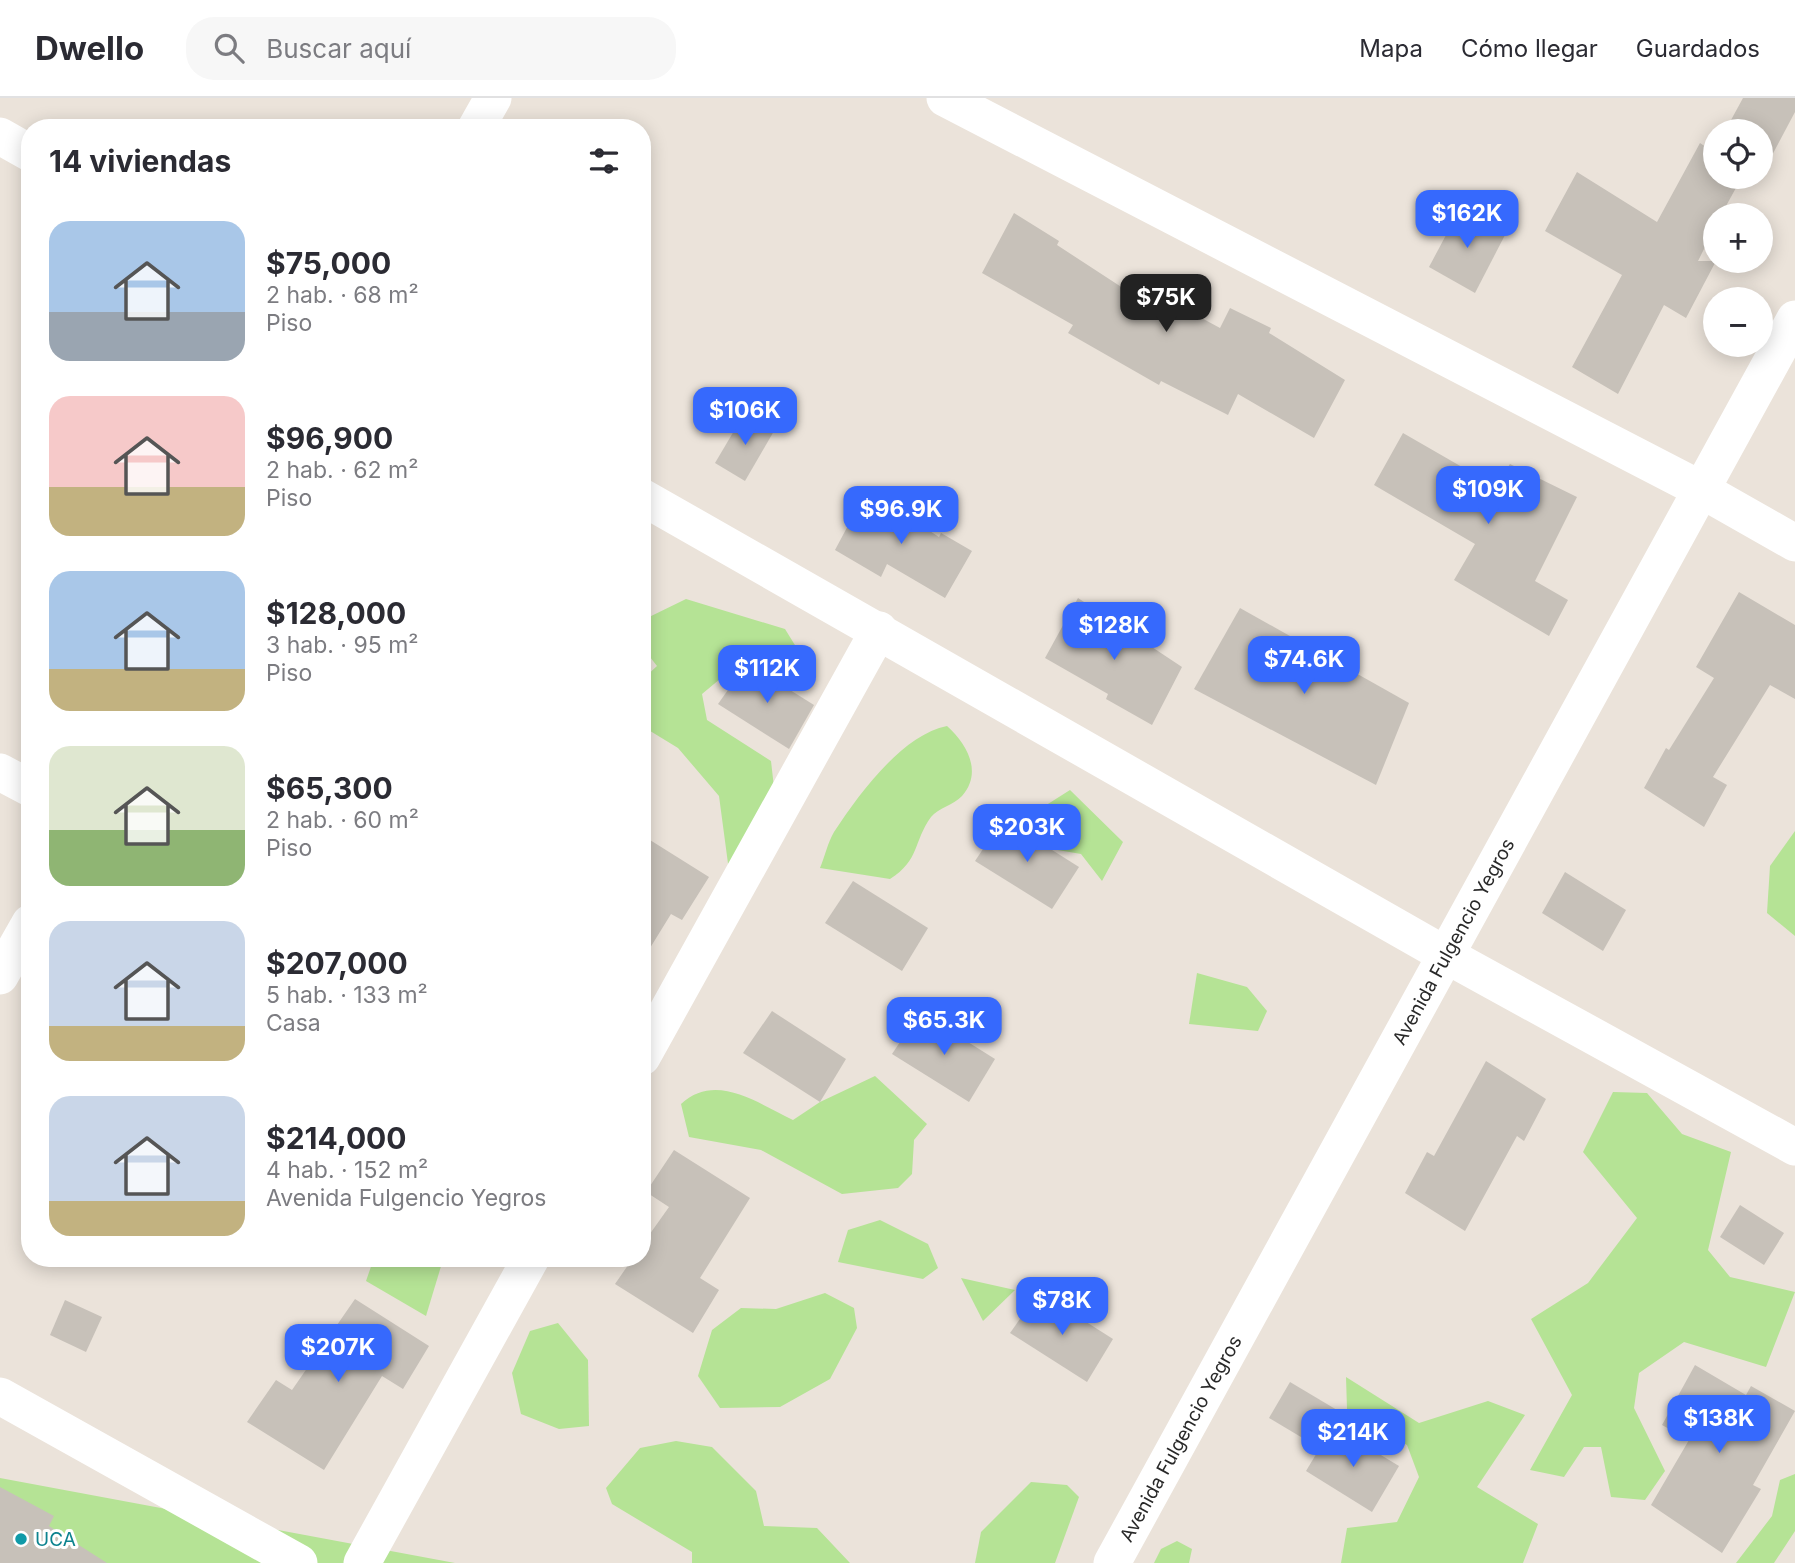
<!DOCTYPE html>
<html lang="es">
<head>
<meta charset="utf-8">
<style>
	:root { --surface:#fff; --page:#f7f7f7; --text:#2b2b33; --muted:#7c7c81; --line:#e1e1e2; --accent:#3669fd }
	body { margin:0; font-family:Inter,sans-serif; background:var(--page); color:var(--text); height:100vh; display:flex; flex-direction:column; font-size:26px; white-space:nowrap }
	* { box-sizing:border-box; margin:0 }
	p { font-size:23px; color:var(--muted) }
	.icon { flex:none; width:38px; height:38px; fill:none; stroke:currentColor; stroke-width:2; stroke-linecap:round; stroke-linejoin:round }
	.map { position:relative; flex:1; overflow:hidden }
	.panel { position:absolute; left:21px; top:21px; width:630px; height:1148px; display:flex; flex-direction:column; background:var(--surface); border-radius:28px; box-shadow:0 4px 18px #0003 }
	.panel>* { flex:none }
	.fabs { position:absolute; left:1703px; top:21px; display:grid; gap:14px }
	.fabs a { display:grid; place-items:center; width:70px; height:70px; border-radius:50%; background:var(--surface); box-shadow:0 4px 18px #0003; font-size:35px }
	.price { position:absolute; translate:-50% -60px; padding:0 16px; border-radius:14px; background:var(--accent); color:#fff; font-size:23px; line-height:46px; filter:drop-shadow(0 2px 4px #0008) }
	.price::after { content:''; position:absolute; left:50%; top:42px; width:21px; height:16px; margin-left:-10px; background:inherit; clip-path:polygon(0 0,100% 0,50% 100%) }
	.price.current { background:#222; color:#fff }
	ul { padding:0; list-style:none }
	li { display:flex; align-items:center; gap:21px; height:175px; padding:0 28px }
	li span { display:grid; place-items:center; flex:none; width:196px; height:140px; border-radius:21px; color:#555 }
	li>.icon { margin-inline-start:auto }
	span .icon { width:84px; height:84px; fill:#fffc; stroke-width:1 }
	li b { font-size:30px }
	h2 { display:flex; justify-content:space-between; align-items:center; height:84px; padding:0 28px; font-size:30px }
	header { display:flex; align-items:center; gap:42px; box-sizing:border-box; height:98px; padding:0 35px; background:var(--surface); border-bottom:2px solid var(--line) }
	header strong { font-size:33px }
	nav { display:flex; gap:38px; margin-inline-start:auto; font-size:24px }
	.search { width:490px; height:63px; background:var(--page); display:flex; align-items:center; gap:18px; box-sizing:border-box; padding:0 24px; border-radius:28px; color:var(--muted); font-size:26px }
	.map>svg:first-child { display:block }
</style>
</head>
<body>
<header>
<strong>Dwello</strong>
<div class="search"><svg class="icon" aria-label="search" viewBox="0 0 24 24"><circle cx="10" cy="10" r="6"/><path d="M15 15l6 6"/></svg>Buscar aquí</div>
<nav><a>Mapa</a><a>Cómo llegar</a><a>Guardados</a></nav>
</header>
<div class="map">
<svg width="1795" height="1465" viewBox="0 0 1795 1465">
	<rect width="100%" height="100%" fill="#ebe3da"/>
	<!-- green -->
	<g fill="#b5e395">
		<path d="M686,501l99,30 26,42 -61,-17 -48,40 5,26 64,41 6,53 -48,57 -10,-75 -41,-48 -36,-22v-46l15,-14 -14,-18 2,-29z"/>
		<path d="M947,628c20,18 36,46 15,70 -8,9 -24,12 -31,21 -18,25 -11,43 -41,62l-70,-11c5,-12 8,-26 14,-36 25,-38 68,-97 113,-106z"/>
		<path d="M1070,692l53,52 -21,39 -21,-27 -35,-6 -6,-39z"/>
		<path d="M1795,733v105l-28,-23 3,-47z"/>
		<path d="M1197,875l50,14 20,24 -9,20 -69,-7z"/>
		<path d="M875,978l52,48 -13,16 -2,34 -14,14 -56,6 -81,-44 -72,-13 -8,-33c35,-32 76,-1 112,16l27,-18z"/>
		<path d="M1613,994l34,1 35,41 49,18 -23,98 22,27 65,15 -29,75 -82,-25 -45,31 -5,35 31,63 -20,29 -34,-3 -10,-50h-17l-20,30 -34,-7 42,-75 -41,-76 57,-36 49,-65 -54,-66z"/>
		<path d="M880,1122l48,24 10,24 -15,11 -85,-17 10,-32z"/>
		<path d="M374,1160h64l4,5 -16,53 -60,-35z"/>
		<path d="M961,1180l54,12 -32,31z"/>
		<path d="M825,1195l29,15 3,20 -27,51 -50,28 -60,1 -22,-32 14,-46 29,-22 35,1z"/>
		<path d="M558,1225l30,37 1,66 -30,3 -38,-15 -9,-41 18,-42z"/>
		<path d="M1346,1279l73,46 69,-22 37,14 -48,72 61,37 -15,39h-182l6,-35 50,-6 22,-45 -12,-32 -60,-36z"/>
		<path d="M676,1343l36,6 44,44 8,35 53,2 33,35h-158v-11l-80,-48 -6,-16 34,-40z"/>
		<path d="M1795,1376v57l-21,32h-38l36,-47 8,-36z"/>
		<path d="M0,1380l455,85h-455z"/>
		<path d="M1031,1384l36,3 12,12 -24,66h-80l6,-31z"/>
		<path d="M1177,1443l15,8 -3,14h-35l7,-14z"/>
	</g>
	<!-- building -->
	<g fill="#c7c1b9">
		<path d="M1743,0h52v14l-26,49 -9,-5v-25h-35z"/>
		<path d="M1700,45l13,9 2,-3v28h27l-21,38h-6v12l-17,34h18l-30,57 -22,-13 -46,89 -46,-27 50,-92 -77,-44 32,-59 80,50z"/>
		<path d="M1461,109l44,28 -30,58 -46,-26z"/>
		<path d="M1014,115l45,28 -2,4 95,62 7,-12 61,33 10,-20 41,20 -2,5 76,47 -31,58 -76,-44 -10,21 -67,-34 -2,4 -91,-52 5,-8 -91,-52z"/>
		<path d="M744,316l30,17 -29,50 -30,-18z"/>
		<path d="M1403,335l92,53 15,-22 67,33 -42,84 33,19 -19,36 -95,-56 21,-36 -101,-59z"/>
		<path d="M867,392l72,47 2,-4 31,18 -27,47 -58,-34 -6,13 -46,-27z"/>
		<path d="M1739,494l56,33v74l-25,-14 -57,92 14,8 -23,42 -60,-39 22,-40 3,2 45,-72 -18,-11z"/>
		<path d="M1078,500l104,69 -30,58 -46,-26 2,-5 -63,-36z"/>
		<path d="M1240,510l169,95 -33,82 -182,-96z"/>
		<path d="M747,565l67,42 -25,44 -71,-45z"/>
		<path d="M1003,721l76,48 -27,42 -77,-48z"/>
		<path d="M642,737l67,42 -27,43 -11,-6 -29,47z"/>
		<path d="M1565,774l61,38 -23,41 -61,-38z"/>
		<path d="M853,783l75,47 -26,43 -77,-48z"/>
		<path d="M772,913l74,48 -26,43 -77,-49z"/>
		<path d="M920,914l75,47 -26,43 -77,-48z"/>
		<path d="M1486,963l60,38 -22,42 -7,-5 -52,95 -60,-38 22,-41 7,4z"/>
		<path d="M674,1052l76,48 -50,80 19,12 -26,43 -78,-49 18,-26h9v-13l27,-38 -23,-15z"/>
		<path d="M1740,1107l44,28 -20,32 -44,-28z"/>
		<path d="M1039,1194l74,47 -26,43 -77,-49z"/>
		<path d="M355,1201l74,47 -26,43 -21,-13 -58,94 -77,-48 29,-42 16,10z"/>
		<path d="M65,1202l37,17 -16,35 -36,-17z"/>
		<path d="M1695,1267l51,30 5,-9 44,25 -42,74 8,4 -39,64 -71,-48 38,-65 -27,-15z"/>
		<path d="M1290,1284l47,28 -21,36 -47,-28z"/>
		<path d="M1333,1328l66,40 -27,46 -66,-41z"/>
		<path d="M0,1389l54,29 -5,10 58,37h-107z"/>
	</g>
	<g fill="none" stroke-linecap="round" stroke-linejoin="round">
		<!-- minor -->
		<g stroke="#fff" stroke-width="37">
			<path d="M945,0l755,391 95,54"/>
			<path d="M476,30l17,-30"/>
			<path d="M0,38l30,17"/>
			<path d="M642,399l802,457 351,193"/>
			<path d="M0,674l30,16"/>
			<path d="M0,878l30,-53"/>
			<path d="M642,959l237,-427"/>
			<path d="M0,1298l299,167"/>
			<path d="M362,1465l169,-305"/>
			<path id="s1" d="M1112,1465l683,-1244"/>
		</g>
	</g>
	<!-- markers -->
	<circle fill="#0f9aa8" stroke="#fff" stroke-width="2.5" cx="21" cy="1441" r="7"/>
	<g text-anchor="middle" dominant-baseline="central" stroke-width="6" stroke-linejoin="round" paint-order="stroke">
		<!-- street labels -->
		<g font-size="19" fill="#292929" stroke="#fff">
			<text stroke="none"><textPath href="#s1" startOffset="709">Avenida Fulgencio Yegros</textPath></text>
			<text stroke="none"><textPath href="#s1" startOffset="142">Avenida Fulgencio Yegros</textPath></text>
		</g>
		<!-- culture labels -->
		<g font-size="19" fill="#0d838f" stroke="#fff" text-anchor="start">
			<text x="35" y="1441">UCA</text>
		</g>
	</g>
</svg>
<div class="fabs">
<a><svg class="icon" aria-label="locate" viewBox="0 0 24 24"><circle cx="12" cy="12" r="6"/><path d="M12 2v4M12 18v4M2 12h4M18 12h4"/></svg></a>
<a>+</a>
<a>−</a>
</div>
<b class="price" style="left:1467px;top:152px">$162K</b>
<b class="price current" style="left:1166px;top:236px">$75K</b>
<b class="price" style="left:745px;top:349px">$106K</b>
<b class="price" style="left:1488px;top:428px">$109K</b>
<b class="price" style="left:901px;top:448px">$96.9K</b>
<b class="price" style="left:1114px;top:564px">$128K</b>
<b class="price" style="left:1304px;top:598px">$74.6K</b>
<b class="price" style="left:767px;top:607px">$112K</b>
<b class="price" style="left:1027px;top:766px">$203K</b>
<b class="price" style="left:944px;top:959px">$65.3K</b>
<b class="price" style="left:1062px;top:1239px">$78K</b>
<b class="price" style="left:338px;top:1286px">$207K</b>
<b class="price" style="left:1719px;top:1357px">$138K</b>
<b class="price" style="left:1353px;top:1371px">$214K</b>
<section class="panel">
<h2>14 viviendas<svg class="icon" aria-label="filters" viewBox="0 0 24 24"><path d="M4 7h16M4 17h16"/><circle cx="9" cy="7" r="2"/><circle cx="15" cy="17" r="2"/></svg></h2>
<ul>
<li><span style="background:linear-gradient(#a9c7e8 65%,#9aa5b1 0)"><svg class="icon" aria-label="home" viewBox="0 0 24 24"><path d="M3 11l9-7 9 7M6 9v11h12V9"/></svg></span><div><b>$75,000</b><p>2 hab. · 68 m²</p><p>Piso</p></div></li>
<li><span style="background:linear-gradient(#f6c9c9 65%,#c2b280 0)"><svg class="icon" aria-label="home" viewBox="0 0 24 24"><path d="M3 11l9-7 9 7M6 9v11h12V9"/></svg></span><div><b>$96,900</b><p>2 hab. · 62 m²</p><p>Piso</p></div></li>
<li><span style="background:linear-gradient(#a9c7e8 70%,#c2b280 0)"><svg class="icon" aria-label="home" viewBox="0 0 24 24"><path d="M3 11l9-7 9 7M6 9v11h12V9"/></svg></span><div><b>$128,000</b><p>3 hab. · 95 m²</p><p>Piso</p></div></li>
<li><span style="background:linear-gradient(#dfe7d0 60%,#8fb573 0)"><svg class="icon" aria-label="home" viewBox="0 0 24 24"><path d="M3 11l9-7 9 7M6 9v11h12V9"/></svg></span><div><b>$65,300</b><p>2 hab. · 60 m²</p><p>Piso</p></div></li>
<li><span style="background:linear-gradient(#c9d6e8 75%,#c2b280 0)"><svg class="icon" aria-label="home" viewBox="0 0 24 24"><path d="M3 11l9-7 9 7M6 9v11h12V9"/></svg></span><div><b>$207,000</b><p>5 hab. · 133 m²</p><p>Casa</p></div></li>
<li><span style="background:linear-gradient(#c9d6e8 75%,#c2b280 0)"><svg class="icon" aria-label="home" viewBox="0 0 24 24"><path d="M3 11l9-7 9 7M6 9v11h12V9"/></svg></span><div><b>$214,000</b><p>4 hab. · 152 m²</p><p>Avenida Fulgencio Yegros</p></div></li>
</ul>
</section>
</div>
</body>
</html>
